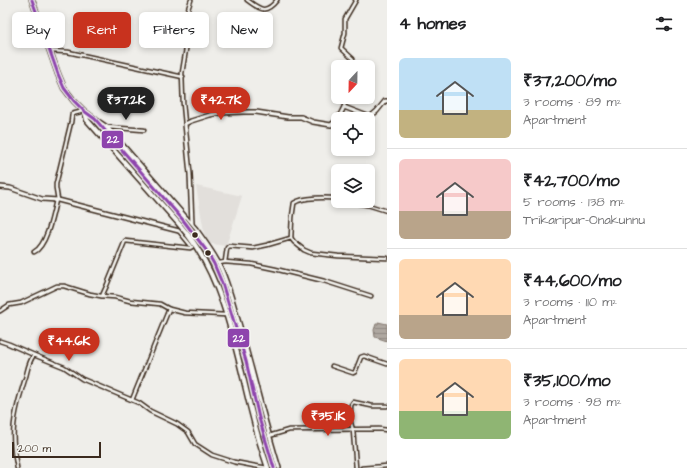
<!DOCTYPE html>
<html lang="en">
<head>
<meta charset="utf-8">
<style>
	:root { --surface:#fff; --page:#f6f6f6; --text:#202124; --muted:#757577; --line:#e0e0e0; --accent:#c8321e }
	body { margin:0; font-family:"Architects Daughter",sans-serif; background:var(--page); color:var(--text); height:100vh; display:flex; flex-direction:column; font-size:15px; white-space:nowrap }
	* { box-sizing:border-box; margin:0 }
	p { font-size:13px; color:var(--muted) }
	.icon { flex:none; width:22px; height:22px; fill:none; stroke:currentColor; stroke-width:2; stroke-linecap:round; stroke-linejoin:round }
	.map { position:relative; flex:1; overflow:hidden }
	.side { display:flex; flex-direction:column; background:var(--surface); width:300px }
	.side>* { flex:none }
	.top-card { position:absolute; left:12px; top:12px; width:315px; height:36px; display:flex; gap:8px }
	.needle { width:26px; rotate:202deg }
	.tools { position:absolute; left:331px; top:60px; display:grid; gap:8px }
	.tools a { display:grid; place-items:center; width:44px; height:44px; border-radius:6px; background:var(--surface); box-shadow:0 2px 6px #0003; font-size:20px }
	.scale { position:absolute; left:12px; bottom:10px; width:89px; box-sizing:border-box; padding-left:4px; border:2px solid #3b2a1e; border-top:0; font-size:11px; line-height:14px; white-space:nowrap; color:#3b2a1e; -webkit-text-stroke:3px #f6f6f2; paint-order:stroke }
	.price { position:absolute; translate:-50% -34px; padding:0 9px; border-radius:14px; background:var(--accent); color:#fff; font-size:13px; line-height:26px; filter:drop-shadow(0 1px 2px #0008) }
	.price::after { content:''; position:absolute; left:50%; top:24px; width:12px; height:9px; margin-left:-6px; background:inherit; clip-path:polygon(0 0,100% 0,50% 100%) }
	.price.current { background:#222; color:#fff }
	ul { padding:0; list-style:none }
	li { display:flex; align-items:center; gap:12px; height:100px; padding:0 12px }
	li+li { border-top:1px solid var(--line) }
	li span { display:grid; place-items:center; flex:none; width:112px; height:80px; border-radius:6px; color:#555 }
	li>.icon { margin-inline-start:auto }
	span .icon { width:48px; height:48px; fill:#fffc; stroke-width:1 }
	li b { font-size:17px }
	h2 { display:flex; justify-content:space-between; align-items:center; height:48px; padding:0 12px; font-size:17px }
	.pill { padding:0 14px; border-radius:6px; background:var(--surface); box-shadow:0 2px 6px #0003; font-size:14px; line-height:36px }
	.pill.current { background:var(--accent); color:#fff }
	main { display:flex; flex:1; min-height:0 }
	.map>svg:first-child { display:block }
</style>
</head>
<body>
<main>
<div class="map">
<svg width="387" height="468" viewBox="0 0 387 468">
	<defs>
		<pattern id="water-rules" width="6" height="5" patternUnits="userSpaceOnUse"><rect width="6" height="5" fill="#afa8a1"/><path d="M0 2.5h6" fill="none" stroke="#908983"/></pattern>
	</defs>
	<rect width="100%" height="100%" fill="#efeeea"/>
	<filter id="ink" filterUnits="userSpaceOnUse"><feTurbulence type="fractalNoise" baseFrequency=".025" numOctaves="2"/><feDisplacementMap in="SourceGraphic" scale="8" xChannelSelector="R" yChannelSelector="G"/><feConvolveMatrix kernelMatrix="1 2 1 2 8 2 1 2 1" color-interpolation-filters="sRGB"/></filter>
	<g filter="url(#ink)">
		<!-- built -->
		<path fill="#e2dfdb" d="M196,186l46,10 -16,50 -20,-3z"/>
		<!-- water -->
		<path fill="url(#water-rules)" stroke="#81766d" d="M378,322l9,2v17l-12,-4 -1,-7 2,-6h2z"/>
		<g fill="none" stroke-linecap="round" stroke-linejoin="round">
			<defs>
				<g id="minor">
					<path d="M247,0c13,9 18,15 30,0"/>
					<path d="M50,51l18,1 115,25"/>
					<path d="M349,67l4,-8 -12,-11 4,-15v-14l11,-19"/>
					<path d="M344,107l2,-10"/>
					<path d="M185,124l-2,-21 -1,-30 4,-24 1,-37 4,-12"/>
					<path d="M107,127l37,3"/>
					<path d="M58,200l-2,-12v-4l15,-62 1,-8 12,-3"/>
					<path d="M344,201l24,4 19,6"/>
					<path d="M291,238l1,-21 2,-14c9,-6 33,-6 44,-4"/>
					<path d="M34,252c13,-6 19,-39 22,-52"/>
					<path d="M225,262l26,2 24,5 49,12 47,15"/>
					<path d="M219,263l6,-1 2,-14 2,-2 24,2 14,-3 24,-7 3,4 10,8 7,3 27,3 49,2"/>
					<path d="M102,296l5,-11 18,-44 65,7 2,-1 -13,-16"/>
					<path d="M0,311l9,-6 12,-2 36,-17h7l26,8 11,2 14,1 15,4 30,3 9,5 16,4 41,2"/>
					<path d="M0,341l9,3 25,11"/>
					<path d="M332,366l21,7 2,-1 6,-15 3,-1 23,8"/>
					<path d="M132,400l37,-91"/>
					<path d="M269,436l20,-6 90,-1 8,1"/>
					<path d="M17,468c-1,-7 -3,-14 -3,-22 -3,-23 5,-48 12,-70 2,-8 3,-15 8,-21l30,12 18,12 57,24 11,8 27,13 11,8 7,12 17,11 22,7 21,4 13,2"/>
					<path d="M356,468l-3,-38 -3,-10 1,-15 2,-3 19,4h15"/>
					<path d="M362,468l25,-2"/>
				</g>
				<g id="tertiary">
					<path d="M338,119l6,-12 26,10 7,-6 8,-10h2"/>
					<path d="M98,121l9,6 89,102c8,11 16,22 22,33 10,19 15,41 21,61 14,48 25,97 40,145"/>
					<path d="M0,187l10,1 32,11 16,1 121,31 13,-7 -2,-50 -5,-50 6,-3 19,-6 10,-2 23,-1h13l32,5h13l12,5 18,3 7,-6"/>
				</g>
				<g id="trunk">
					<path d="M32,0l26,74 6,14 10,13 10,10 11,8 88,101"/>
					<path d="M85,112l2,8 92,104"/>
					<path d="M193,232l13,18 8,14 8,19 24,78 13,57 15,50"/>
					<path d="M188,235c36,47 48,115 62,171 5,21 11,42 18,62"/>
				</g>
			</defs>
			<!-- minor casing -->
			<use href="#minor" stroke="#3b2a1e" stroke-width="5.5"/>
			<!-- tertiary casing -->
			<use href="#tertiary" stroke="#3b2a1e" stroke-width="6"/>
			<!-- trunk casing -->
			<use href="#trunk" stroke="#3b2a1e" stroke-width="7"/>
			<!-- minor -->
			<use href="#minor" stroke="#f6f6f2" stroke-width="2.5"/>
			<!-- tertiary -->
			<use href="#tertiary" stroke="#f6f6f2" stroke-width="3"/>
			<!-- trunk -->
			<use href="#trunk" stroke="#f6f6f2" stroke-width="4"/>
			<defs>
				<g id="trunk-bridge">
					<path d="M183,220l10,12"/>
					<path d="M179,224l9,11"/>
				</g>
			</defs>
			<!-- trunk-bridge casing -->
			<use href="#trunk-bridge" stroke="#3b2a1e" stroke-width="7" stroke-linecap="butt"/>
			<!-- trunk-bridge -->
			<use href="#trunk-bridge" stroke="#f6f6f2" stroke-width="4"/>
			<defs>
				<path id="bus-1" d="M32,0l26,74 6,14 10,13 10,10 11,8 88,101 23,30 8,14 8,19 24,78 13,57 15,50"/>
			</defs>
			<!-- bus-1 casing -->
			<use href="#bus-1" stroke="#f6f6f2" stroke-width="6"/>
			<!-- bus-1 -->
			<use href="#bus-1" stroke="#8e44ad" stroke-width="3"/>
		</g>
	</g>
	<!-- markers -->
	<g fill="#3b2a1e" stroke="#f6f6f2" stroke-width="1.5">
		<circle cx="195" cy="235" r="3.5"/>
		<circle cx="208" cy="253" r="3.5"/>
	</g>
	<g stroke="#f6f6f2" stroke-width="1.5">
		<rect x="101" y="130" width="23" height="19" rx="4" fill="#8e44ad"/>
		<rect x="227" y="328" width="23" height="20" rx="4" fill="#8e44ad"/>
	</g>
	<g font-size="11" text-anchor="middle" font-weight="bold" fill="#fff">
		<text x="113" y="143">22</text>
		<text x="239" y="342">22</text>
	</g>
</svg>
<div class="tools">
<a><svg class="needle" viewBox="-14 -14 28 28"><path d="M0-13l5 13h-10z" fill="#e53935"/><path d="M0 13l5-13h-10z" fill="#757577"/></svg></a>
<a><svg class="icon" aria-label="locate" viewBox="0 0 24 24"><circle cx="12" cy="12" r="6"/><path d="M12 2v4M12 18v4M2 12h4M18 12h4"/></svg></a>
<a><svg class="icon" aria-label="layers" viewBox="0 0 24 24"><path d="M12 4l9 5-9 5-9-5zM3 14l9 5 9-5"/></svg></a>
</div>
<div class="scale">200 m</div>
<b class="price current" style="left:126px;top:121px">₹37.2K</b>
<b class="price" style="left:221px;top:121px">₹42.7K</b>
<b class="price" style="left:69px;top:362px">₹44.6K</b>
<b class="price" style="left:328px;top:437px">₹35.1K</b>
<div class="top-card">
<a class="pill">Buy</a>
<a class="pill current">Rent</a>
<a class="pill">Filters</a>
<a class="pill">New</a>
</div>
</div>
<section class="side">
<h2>4 homes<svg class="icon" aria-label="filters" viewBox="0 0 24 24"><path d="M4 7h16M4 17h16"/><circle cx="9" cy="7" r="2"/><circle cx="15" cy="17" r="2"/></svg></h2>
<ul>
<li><span style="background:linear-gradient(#bfe0f5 65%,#c2b280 0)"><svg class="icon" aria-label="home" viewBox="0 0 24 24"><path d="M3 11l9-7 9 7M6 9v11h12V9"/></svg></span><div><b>₹37,200/mo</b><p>3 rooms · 89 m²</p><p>Apartment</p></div></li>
<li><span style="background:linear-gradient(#f6c9c9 65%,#b9a48a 0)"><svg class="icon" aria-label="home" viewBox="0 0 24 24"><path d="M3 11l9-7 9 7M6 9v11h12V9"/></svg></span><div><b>₹42,700/mo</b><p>5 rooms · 138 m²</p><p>Trikaripur-Onakunnu</p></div></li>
<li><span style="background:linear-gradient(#ffd9b3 70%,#b9a48a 0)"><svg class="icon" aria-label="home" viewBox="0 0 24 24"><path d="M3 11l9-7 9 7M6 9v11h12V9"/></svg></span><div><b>₹44,600/mo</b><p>3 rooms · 110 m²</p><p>Apartment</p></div></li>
<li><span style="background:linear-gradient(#ffd9b3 65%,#8fb573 0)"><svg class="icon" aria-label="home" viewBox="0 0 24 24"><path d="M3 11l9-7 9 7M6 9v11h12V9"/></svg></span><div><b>₹35,100/mo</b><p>3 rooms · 98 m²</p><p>Apartment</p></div></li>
</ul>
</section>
</main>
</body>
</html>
